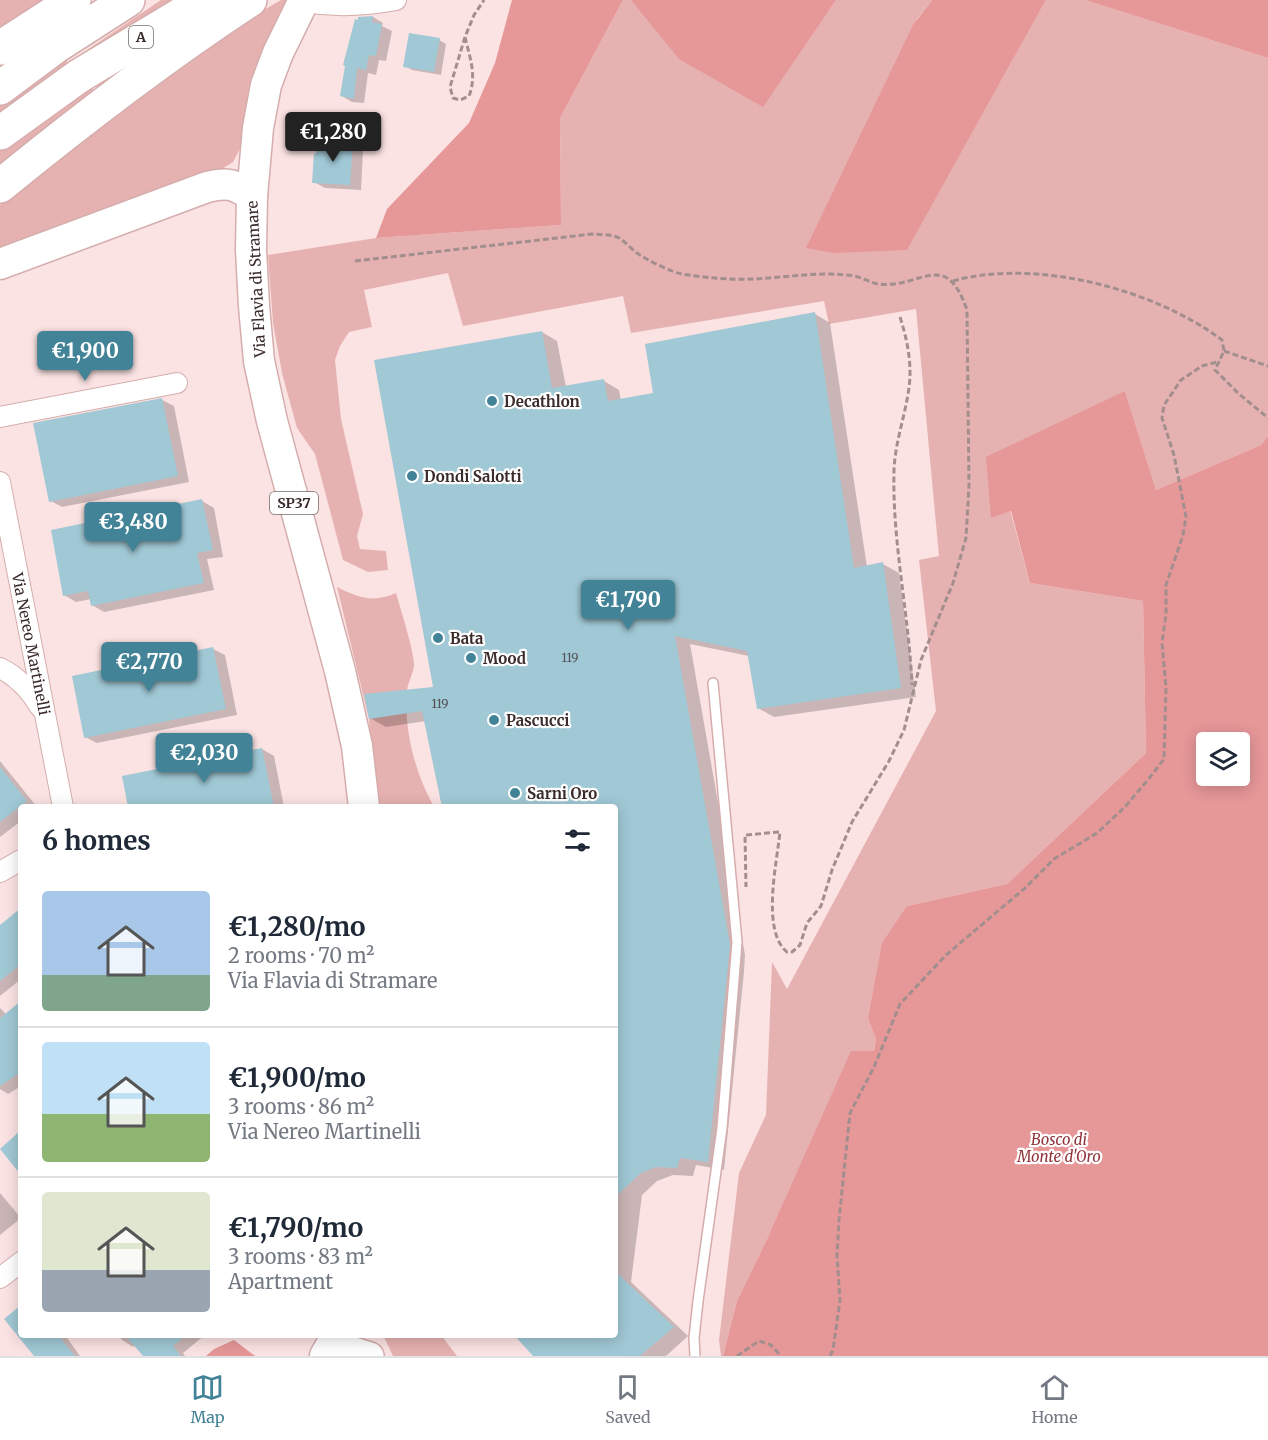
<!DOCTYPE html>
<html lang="en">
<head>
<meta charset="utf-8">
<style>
	:root { --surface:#fff; --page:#f2f2f3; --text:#1f2937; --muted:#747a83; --line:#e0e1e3; --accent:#438397 }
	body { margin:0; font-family:Merriweather,serif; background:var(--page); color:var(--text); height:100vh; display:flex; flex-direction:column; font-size:22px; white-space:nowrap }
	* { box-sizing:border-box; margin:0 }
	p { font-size:20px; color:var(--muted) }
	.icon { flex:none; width:33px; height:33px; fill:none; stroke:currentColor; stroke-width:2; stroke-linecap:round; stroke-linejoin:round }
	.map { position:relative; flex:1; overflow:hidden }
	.sheet { position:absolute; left:18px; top:804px; width:600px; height:534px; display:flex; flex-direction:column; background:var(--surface); border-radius:6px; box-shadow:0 3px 15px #0003 }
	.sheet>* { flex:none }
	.controls { position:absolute; left:1196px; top:732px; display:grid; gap:12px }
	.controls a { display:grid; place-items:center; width:54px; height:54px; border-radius:6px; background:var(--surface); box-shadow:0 3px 15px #0003; font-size:30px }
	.price { position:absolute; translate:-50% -51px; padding:0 14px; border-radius:6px; background:var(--accent); color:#fff; font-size:20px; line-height:39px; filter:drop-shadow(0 2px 3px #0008) }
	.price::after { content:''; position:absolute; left:50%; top:36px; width:18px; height:14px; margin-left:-9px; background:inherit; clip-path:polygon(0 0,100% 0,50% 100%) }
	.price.selected { background:#222; color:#fff }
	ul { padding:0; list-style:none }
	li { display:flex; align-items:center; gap:18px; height:150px; padding:0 24px }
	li+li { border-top:2px solid var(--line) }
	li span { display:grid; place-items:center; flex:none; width:168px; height:120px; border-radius:6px; color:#555 }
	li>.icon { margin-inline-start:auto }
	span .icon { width:72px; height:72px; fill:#fffc; stroke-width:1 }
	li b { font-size:26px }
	h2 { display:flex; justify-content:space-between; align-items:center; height:72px; padding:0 24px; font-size:26px }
	.dock { display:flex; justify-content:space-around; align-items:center; height:84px; border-top:2px solid var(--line); background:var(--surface); font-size:16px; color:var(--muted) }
	.dock a { display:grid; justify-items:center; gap:3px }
	.dock .selected { color:var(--accent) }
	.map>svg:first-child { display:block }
</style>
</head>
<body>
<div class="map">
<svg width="1268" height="1356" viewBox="0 0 1268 1356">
	<rect width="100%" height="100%" fill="#fce3e3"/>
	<!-- green -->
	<g fill="#e6b2b1">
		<path d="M0,0h54l-54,36z"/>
		<path d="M161,0h27l-119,63 26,29 -95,81v-106l45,-32 23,28z"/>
		<path d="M281,0h10l-32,62 -12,41 -3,31 -4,15 -7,13 -22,14 -211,79v-50l181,-147z"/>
		<path d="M623,0h8l131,106 74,-106h96l-15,19 -10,230 139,-249h39l183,58v378l-7,9 -105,45 -31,-99 -134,127 19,-8 20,73 113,18 3,152 -139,131 -100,22 -39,113 8,20 -2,12 -105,184 -32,66 -14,55h-2l-2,-16 20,-167 27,-58 6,-153 15,27 149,-278 -17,-151 20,-4 -23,-247 -87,15 -5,-23 -193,32 -8,-37 -160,30 -15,-53 -84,17 8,37 -23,5 -9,14 -5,14 6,59 22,95 -6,22 3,13 26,2 2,19 -20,2 -25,-12 -28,-106 -18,-26 -15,-55 -9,-50 -5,-68 108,-17 185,-13 -1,-107z"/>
		<path d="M337,587c22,11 36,16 59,6 4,14 19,61 18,73 -1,9 -7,17 -7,27 -3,38 8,79 26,112l-2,2h-54l-8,-88z"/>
		<path d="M383,1335h58l16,21h-64z"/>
	</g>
	<!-- forest -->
	<g fill="#e69798" fill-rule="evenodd">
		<path d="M512,0h111l-63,118 1,107 -185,13 11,-29 82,-86 26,-60z"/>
		<path d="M631,0h205l-73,107 -84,-48z"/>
		<path d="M932,0h114l-139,250 -73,3 -28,-5 107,-223z"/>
		<path d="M1085,0h183v58z"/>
		<path d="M1125,391l31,99 105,-45 7,-9v920h-545l14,-55 32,-66 82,-184h23l2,-12 -8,-20 14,-76 25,-37 100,-22 139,-131 -3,-152 -113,-18 -19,-72 -20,7 -5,-61zM1206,742h33v34h-33z"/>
		<path d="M234,1340l21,16h-49l8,-7z"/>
	</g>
	<!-- shadow -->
	<g fill="#0003">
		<path d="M373,17l10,6 -1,3 10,5 -6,30 -7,-1 -3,15 -8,-2 -4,30 -12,-1 -10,-6 17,-78z"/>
		<path d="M439,40l7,4 -5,31 -29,-5 -7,-4z"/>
		<path d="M352,145l11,6 -2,39 -36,-2 -11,-6z"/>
		<path d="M815,314l15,9 37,244 16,-3 16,9 17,124 -142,20 -16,-9 -9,-52 -59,-12 55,311 -1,17 -20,198 -28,-5 -3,11 -20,-1 -16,6 -15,14 -11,87 57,54 -22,20h-132l-18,-21h99v-528h-173l-16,-86 -40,6 -16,-9 64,-29 108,-357 15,9 9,46 38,-6 15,9 2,11 34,-6z"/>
		<path d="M162,400l12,6 15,76 -127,25 -11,-6z"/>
		<path d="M202,501l12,7 9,49 -16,2 7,31 -110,22 -12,-7 -1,-6 -15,3 -12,-7z"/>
		<path d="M213,649l12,6 12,60 -140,28 -12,-6z"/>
		<path d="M262,749l12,7 10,51h-155z"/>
		<path d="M0,761l37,46h-16v14l-21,16z"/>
		<path d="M21,910v69l-21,17v-69z"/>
		<path d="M21,1003v83l-13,8 -8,-5v-81l7,7z"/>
		<path d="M0,1193l21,25 -21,17z"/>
		<path d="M21,1307v28h44l15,21h-44l-30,-37z"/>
		<path d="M118,1335h87l-22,18 2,3h-40l-10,-11 -2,2 -11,-7z"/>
	</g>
	<!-- building -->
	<g fill="#a0c8d5">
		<path d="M373,16l-1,6 10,2 -6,32 -7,-1 -3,15 -9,-2 -3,31 -14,-3 5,-30 -2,-1 12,-46 3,1v-3z"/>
		<path d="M409,33l31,5 -6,34 -31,-5z"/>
		<path d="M317,141l36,2 -3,42 -38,-2 2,-30 2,1z"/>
		<path d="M815,312l39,256 29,-6 18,126 -144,21 -10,-58 -72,-15 55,309 -22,217 -28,-4 -3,10 -21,-1 -15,6 -26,24v-390h-173l-20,-96 -53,8 -5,-25 69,-7 -59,-327 168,-29 10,57 52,-9 4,22 45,-8 -8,-49z"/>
		<path d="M162,398l16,78 -129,26 -16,-79z"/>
		<path d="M202,499l11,51 -16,3 7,30 -113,23 -3,-15 -25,5 -12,-66z"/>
		<path d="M213,647l13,62 -142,29 -12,-62z"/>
		<path d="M262,748l12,59h-146l-6,-31z"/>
		<path d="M0,767l27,34 -27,21z"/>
		<path d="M21,908v56l-21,17v-56z"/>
		<path d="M21,1001v71l-21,14v-68z"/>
		<path d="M21,1130v45l-21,-26z"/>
		<path d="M615,1271l59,56 -34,29h-107l-19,-21h101z"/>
		<path d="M21,1305v30h37l17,21h-41l-30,-37z"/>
		<path d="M125,1335h61l-13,11 8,10h-38z"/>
	</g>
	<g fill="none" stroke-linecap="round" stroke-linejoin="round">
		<defs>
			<path id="lane" d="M695,1356l-1,-18 4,-37 24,-173 15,-186 -24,-259"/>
			<g id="street">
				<path d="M303,2c31,5 62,4 93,-2"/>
				<path d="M0,417l177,-34"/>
				<path d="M0,482l63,325"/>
				<path d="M0,668c18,9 30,22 40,39"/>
				<path d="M0,872l21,-12"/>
				<path d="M0,1278l21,-16"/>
			</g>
			<path id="secondary" d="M330,1348h15l25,8"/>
			<g id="primary">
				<path d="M304,0l-26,53 -12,32 -8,43 -6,68 -1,54 3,56 5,55 13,60 68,250 17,75 7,61"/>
				<path d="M0,264l207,-77c20,-5 28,-3 45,9"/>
				<path d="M325,1356l12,-21"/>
			</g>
			<g id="highway">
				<path d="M0,48l74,-48"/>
				<path d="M0,88l55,-41 73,-47"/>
				<path d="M0,133l79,-57 126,-76"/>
				<path d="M0,186c81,-66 163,-129 250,-186"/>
			</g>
		</defs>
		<!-- lane casing -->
		<use href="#lane" stroke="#d4adac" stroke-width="12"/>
		<!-- street casing -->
		<use href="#street" stroke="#d4adac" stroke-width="22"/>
		<!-- secondary casing -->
		<use href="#secondary" stroke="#d4adac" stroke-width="30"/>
		<!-- primary casing -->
		<use href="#primary" stroke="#d4adac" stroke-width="33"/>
		<!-- highway casing -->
		<use href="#highway" stroke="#d4adac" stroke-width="36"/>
		<!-- path -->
		<g stroke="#a38e8e" stroke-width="3" stroke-dasharray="6 3" stroke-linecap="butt">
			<path d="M465,37c5,21 12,39 4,59l-9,4 -7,-2 -3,-11 15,-50 9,-22 10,-15"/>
			<path d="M355,261l237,-27c8,1 20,0 27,4 7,4 12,11 18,15 10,7 34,19 45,21 24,4 50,6 74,5 30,-2 61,-7 91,-4 11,0 21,7 31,9 44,5 67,-37 89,26l2,176 -3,52 -13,45 -32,77 -17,70 -15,31 -37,61 -20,48 -11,36 -14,17 -7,22 -8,7h-5c-26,-21 -10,-90 -7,-120l-35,3 1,52"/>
			<path d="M953,281c83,-23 201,8 269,59l2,11 -9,19 23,23 30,25"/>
			<path d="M900,317c8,25 13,51 8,77 -4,25 -13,50 -14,76 -2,72 15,144 18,215"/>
			<path d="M1224,351l44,15"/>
			<path d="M737,1356l22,-15 12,4 10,11"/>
			<path d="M830,1356l3,-6 7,-50 -3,-44 2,-36 11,-107 24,-46 26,-63 46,-49 78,-66 30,-30 43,-26 28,-26 26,-31 13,-17 2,-71 -4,-45 4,-29v-29l17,-50 3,-18 -12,-62 -12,-37 2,-13 17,-25 21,-14 15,-4"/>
		</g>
		<!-- lane -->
		<use href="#lane" stroke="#fff" stroke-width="9"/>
		<!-- street -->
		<use href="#street" stroke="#fff" stroke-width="20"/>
		<!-- secondary -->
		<use href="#secondary" stroke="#fff" stroke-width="27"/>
		<!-- primary -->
		<use href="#primary" stroke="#fff" stroke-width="30"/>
		<!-- highway -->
		<use href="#highway" stroke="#fff" stroke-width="33"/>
	</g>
	<!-- markers -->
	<g fill="#438397" stroke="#fff" stroke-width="2">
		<circle cx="492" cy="401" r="6"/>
		<circle cx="412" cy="476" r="6"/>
		<circle cx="438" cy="638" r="6"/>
		<circle cx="471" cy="658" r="6"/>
		<circle cx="494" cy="720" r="6"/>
		<circle cx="515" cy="793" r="6"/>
	</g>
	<g text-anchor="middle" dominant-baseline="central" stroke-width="4.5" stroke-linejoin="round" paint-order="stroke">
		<!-- number labels -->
		<g font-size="12" fill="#545256">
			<text x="570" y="657">119</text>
			<text x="440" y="703">119</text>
		</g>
		<!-- shield labels -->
		<g fill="#fff" stroke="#766b6b" stroke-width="1.5">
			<rect x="129" y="26" width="24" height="22" rx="4.5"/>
			<rect x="270" y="492" width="48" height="22" rx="4.5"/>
		</g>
		<g font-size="14" font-weight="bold" fill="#3b2b2b">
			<text x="141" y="37">A</text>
			<text x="294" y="503">SP37</text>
		</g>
		<!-- street labels -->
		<g font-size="15" fill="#3b2b2b" stroke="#fff">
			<text transform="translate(256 279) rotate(-93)">Via Flavia di Stramare</text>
			<text transform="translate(31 644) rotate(79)">Via Nereo Martinelli</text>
		</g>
		<!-- poi labels -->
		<g font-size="15" font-weight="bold" fill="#3b2b2b" stroke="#fff" text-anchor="start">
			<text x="504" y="401">Decathlon</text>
			<text x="424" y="476">Dondi Salotti</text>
			<text x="450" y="638">Bata</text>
			<text x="483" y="658">Mood</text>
			<text x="506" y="720">Pascucci</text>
			<text x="527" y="793">Sarni Oro</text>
		</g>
		<!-- park labels -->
		<g font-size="15" font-style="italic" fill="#90333a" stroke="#fff">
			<text x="1059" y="1139">Bosco di<tspan x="1059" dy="17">Monte d'Oro</tspan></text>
		</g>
	</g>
</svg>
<div class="controls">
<a><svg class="icon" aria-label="layers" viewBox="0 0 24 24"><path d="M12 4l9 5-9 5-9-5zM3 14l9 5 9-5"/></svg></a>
</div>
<b class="price selected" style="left:333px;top:163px">€1,280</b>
<b class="price" style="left:85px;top:382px">€1,900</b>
<b class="price" style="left:133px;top:553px">€3,480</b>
<b class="price" style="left:628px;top:631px">€1,790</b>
<b class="price" style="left:149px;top:693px">€2,770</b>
<b class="price" style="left:204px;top:784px">€2,030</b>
<section class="sheet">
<h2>6 homes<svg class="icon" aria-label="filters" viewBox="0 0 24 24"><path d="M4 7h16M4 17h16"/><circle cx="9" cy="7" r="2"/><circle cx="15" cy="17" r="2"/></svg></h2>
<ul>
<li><span style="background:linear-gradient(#a9c7e8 70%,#7fa58c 0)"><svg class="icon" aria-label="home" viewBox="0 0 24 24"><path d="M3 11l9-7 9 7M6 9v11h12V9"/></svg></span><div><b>€1,280/mo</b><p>2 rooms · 70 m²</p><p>Via Flavia di Stramare</p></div></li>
<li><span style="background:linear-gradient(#bfe0f5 60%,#8fb573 0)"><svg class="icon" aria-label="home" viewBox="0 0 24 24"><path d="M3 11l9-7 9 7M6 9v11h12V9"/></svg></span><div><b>€1,900/mo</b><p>3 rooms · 86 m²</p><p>Via Nereo Martinelli</p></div></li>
<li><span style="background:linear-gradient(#dfe7d0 65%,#9aa5b1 0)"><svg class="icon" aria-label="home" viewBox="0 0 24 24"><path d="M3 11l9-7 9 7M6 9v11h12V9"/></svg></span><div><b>€1,790/mo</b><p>3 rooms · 83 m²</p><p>Apartment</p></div></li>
</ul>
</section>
</div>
<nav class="dock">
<a class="selected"><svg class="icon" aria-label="map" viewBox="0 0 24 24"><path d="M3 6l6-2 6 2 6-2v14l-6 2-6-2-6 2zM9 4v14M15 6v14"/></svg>Map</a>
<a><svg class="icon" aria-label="saved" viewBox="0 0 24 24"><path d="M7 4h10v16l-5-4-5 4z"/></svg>Saved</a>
<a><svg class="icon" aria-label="home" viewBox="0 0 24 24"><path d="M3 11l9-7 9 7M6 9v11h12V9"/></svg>Home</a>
</nav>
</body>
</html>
